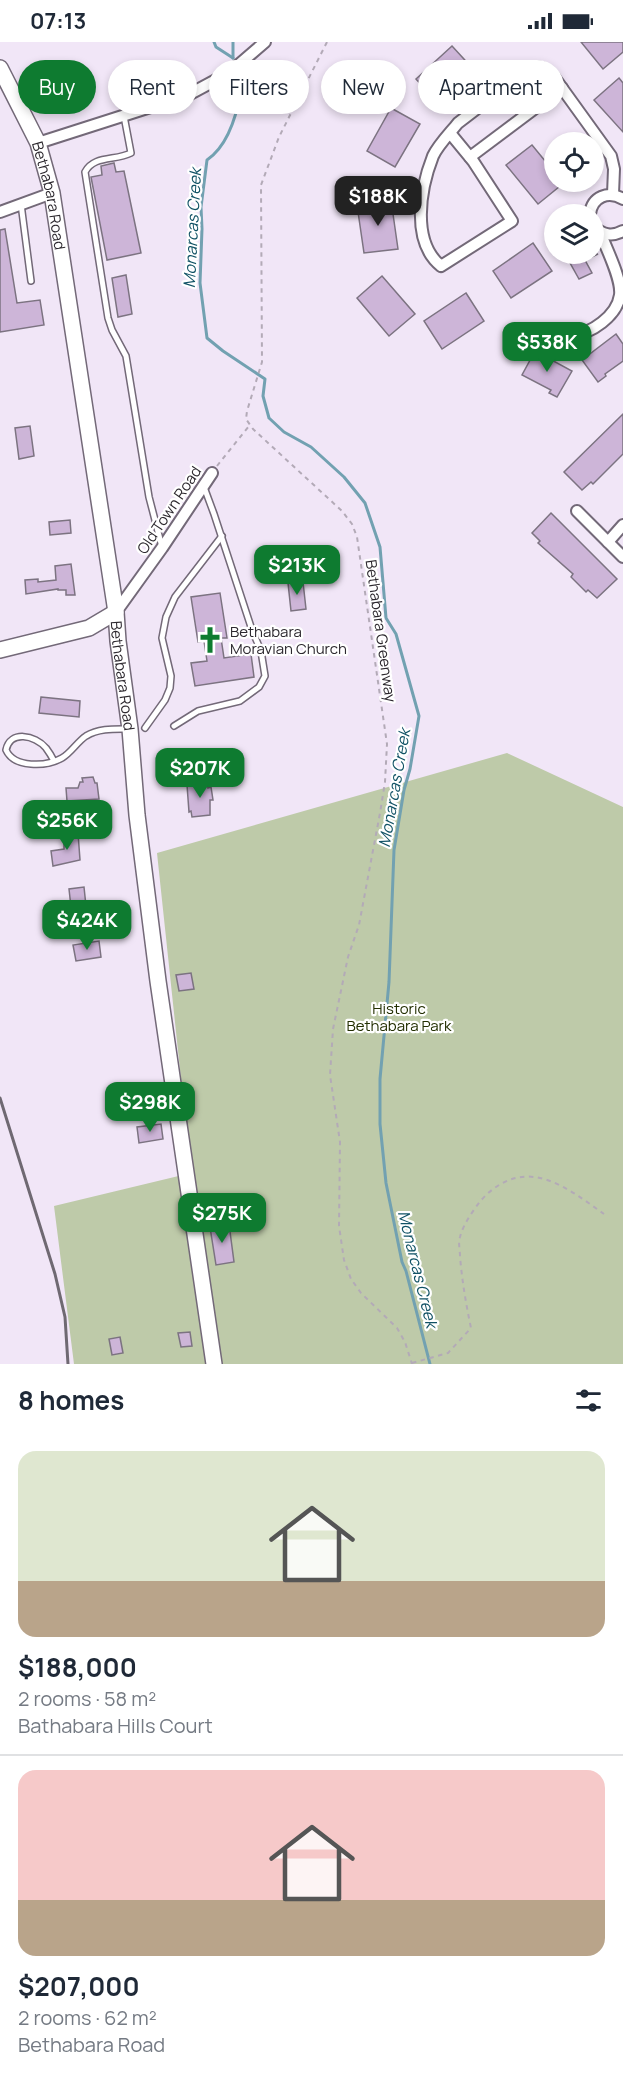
<!DOCTYPE html>
<html lang="en">
<head>
<meta charset="utf-8">
<style>
	:root { --surface:#fff; --page:#f6f6f7; --text:#1f2937; --muted:#747a83; --line:#e0e1e3; --accent:#0e7b30 }
	body { margin:0; font-family:Manrope,sans-serif; background:var(--page); color:var(--text); height:100vh; display:flex; flex-direction:column; font-size:22px; white-space:nowrap }
	* { box-sizing:border-box; margin:0 }
	p { font-size:20px; color:var(--muted) }
	.icon { flex:none; width:33px; height:33px; fill:none; stroke:currentColor; stroke-width:2; stroke-linecap:round; stroke-linejoin:round }
	.map { position:relative; height:1322px; overflow:hidden }
	.panel { display:flex; flex-direction:column; background:var(--surface); flex:1 }
	.panel>* { flex:none }
	.hud { position:absolute; left:18px; top:18px; width:588px; height:54px; display:flex; gap:12px }
	.tools { position:absolute; left:544px; top:90px; display:grid; gap:12px }
	.tools a { display:grid; place-items:center; width:60px; height:60px; border-radius:50%; background:var(--surface); box-shadow:0 3px 9px #0003; font-size:30px }
	.price { position:absolute; translate:-50% -51px; padding:0 14px; border-radius:12px; background:var(--accent); color:#fff; font-size:20px; line-height:39px; filter:drop-shadow(0 2px 3px #0008) }
	.price::after { content:''; position:absolute; left:50%; top:36px; width:18px; height:14px; margin-left:-9px; background:inherit; clip-path:polygon(0 0,100% 0,50% 100%) }
	.price.on { background:#222; color:#fff }
	ul { padding:0; list-style:none }
	li { display:grid; align-content:center; gap:12px; height:318px; padding:0 18px }
	li+li { border-top:2px solid var(--line) }
	li span { display:grid; place-items:center; height:186px; border-radius:18px; color:#555 }
	li>.icon { margin-inline-start:auto }
	span .icon { width:108px; height:108px; fill:#fffc; stroke-width:1 }
	li b { font-size:26px }
	h2 { display:flex; justify-content:space-between; align-items:center; height:72px; padding:0 18px; font-size:26px }
	.chip { padding:0 21px; border-radius:27px; background:var(--surface); box-shadow:0 3px 9px #0003; font-size:21px; line-height:54px }
	.chip.on { background:var(--accent); color:#fff }
	.status { display:flex; justify-content:space-between; align-items:center; height:42px; padding:0 30px; background:var(--surface); direction:ltr }
	.status svg { height:16px; fill:currentColor }
	.map>svg:first-child { display:block }
</style>
</head>
<body>
<div class="status"><b>07:13</b><svg viewBox="0 0 49 12"><path d="M0 12V9h3v3zM5 12V6h3v6zM10 12V3h3v9zM15 12V0h3v12zM26 1h20v11H26zM47 4h2v5h-2z"/></svg></div>
<div class="map">
<svg width="623" height="1322" viewBox="0 0 623 1322">
	<rect width="100%" height="100%" fill="#f1e6f7"/>
	<!-- green -->
	<path fill="#becaa9" d="M507,711l116,54v557h-549l-20,-158 137,-33 -34,-320z"/>
	<g fill="none" stroke-linecap="round" stroke-linejoin="round">
		<!-- stream -->
		<g stroke="#72a1b1" stroke-width="3">
			<path d="M214,0l2,5 17,11"/>
			<path d="M233,16v-16"/>
			<path d="M241,48c-4,24 -12,55 -34,70l-6,47 1,22 -2,54 7,55 16,13 42,28 -2,17 6,22 15,14 27,15 33,30 21,26 15,44 6,71 10,16 23,82 -9,53 -6,21 -10,60 -5,132 -9,97v45l6,59 16,79 4,9 24,93"/>
		</g>
	</g>
	<!-- building -->
	<g fill="#cdb5d8" stroke="#7c7381" stroke-width="1.5">
		<path d="M581,0h42v10l-20,17z"/>
		<path d="M452,4l22,24 -36,33 -22,-24z"/>
		<path d="M619,36l4,5v49l-29,-32z"/>
		<path d="M391,66l29,16 -25,43 -28,-16z"/>
		<path d="M532,103l23,28v9h10l-27,22 -32,-39z"/>
		<path d="M114,121l2,9 8,-1 17,82 -34,7 -16,-83 11,-2 -1,-9z"/>
		<path d="M391,158l7,49 -34,4 -7,-48z"/>
		<path d="M5,187l12,74 23,-3 4,25 -44,7v-102z"/>
		<path d="M533,201l19,28 -41,27 -18,-27z"/>
		<path d="M565,212h33l-13,6 7,13 -13,6z"/>
		<path d="M126,233l6,39 -14,3 -6,-39z"/>
		<path d="M382,234l33,38 -26,22 -32,-38z"/>
		<path d="M466,251l18,28 -42,28 -18,-28z"/>
		<path d="M616,292l7,10v17l-18,13 1,2 -8,6 -16,-22z"/>
		<path d="M535,309l37,20 -15,26 -8,-4 2,-3 -29,-15z"/>
		<path d="M623,372v40l-30,30 -2,-2 -9,8 -18,-18z"/>
		<path d="M30,384l4,30 -15,3 -4,-31z"/>
		<path d="M551,471l66,66 -20,19 -9,-8 -2,2 -15,-15 2,-3 -35,-31 2,-2 -8,-8z"/>
		<path d="M70,478l1,13 -21,2 -1,-13z"/>
		<path d="M71,522l4,31h-9v-5h-8v-1l-32,5 -1,-14 13,-1v3l18,-2 -1,-14z"/>
		<path d="M303,540l3,27 -15,2 -3,-28z"/>
		<path d="M220,551l7,45h-6l3,20 27,-4 3,23 -59,9 -4,-23 16,-2 -3,-20 -6,1 -7,-45z"/>
		<path d="M41,655l39,4 -1,16 -40,-4z"/>
		<path d="M93,735l2,6h2l2,16 -32,2 -1,-13h12l2,-6h3l-1,-4z"/>
		<path d="M207,741l1,5 3,-1 2,13h-3v15l-18,2 -1,-6 -2,1 -2,-27z"/>
		<path d="M78,791l2,27 -27,6 -2,-15 13,-2v-15z"/>
		<path d="M84,845l2,19 -7,1 2,13 -15,2 -2,-14 7,-1 -2,-18z"/>
		<path d="M99,899l2,16 -25,4 -3,-16z"/>
		<path d="M191,931l3,16 -15,2 -3,-16z"/>
		<path d="M161,1082l2,15 -24,4 -2,-16z"/>
		<path d="M229,1182l5,38 -18,3 -6,-38z"/>
		<path d="M190,1290l2,14 -11,1 -3,-14z"/>
		<path d="M120,1295l3,16 -11,2 -3,-16z"/>
	</g>
	<g fill="none" stroke-linecap="round" stroke-linejoin="round">
		<defs>
			<g id="lane">
				<path d="M124,74l7,37c-16,8 -37,2 -46,19l23,146 4,12 14,26 23,141 13,50"/>
				<path d="M21,162l10,77"/>
				<path d="M174,684l24,-15 42,-10 19,-14 6,-11 -4,-25 -9,-21 -38,-116 -10,-27"/>
				<path d="M145,686l20,-28 5,-12 1,-12 -9,-38 4,-21 9,-20 47,-61"/>
				<path d="M54,719c-2,-4 -5,-9 -8,-13 -11,-13 -36,-18 -40,2 8,18 40,17 56,8 9,-5 15,-16 24,-22 13,-8 29,-7 43,-7"/>
			</g>
			<g id="street">
				<path d="M450,91l23,28 39,60 -71,45c-30,-24 -21,-77 -8,-110 5,-11 17,-23 25,-33l73,-56 11,1 12,9 57,79 3,13 -1,25"/>
				<path d="M38,101l150,-48 41,-22 36,-31"/>
				<path d="M470,115l92,-69"/>
				<path d="M0,170l52,-19"/>
				<path d="M590,172c2,-17 18,-24 33,-15"/>
				<path d="M594,185c9,8 18,10 29,4"/>
				<path d="M554,287c5,2 12,6 18,6 19,-1 45,-19 48,-40 2,-16 -14,-47 -20,-63"/>
				<path d="M577,469l46,46"/>
				<path d="M608,500l15,-17"/>
				<path d="M116,570l46,-64 50,-75"/>
			</g>
			<g id="secondary">
				<path id="s1" d="M0,26l38,75 14,50 64,419 2,29 12,88 7,86 21,166 56,383"/>
				<path d="M0,608l89,-22 27,-16"/>
			</g>
		</defs>
		<!-- lane casing -->
		<use href="#lane" stroke="#736978" stroke-width="8"/>
		<!-- street casing -->
		<use href="#street" stroke="#736978" stroke-width="14"/>
		<!-- secondary casing -->
		<use href="#secondary" stroke="#736978" stroke-width="18"/>
		<!-- path -->
		<g stroke="#b3aab7" stroke-width="2" stroke-dasharray="4.5 4.5" stroke-linecap="butt">
			<path d="M327,0l-48,95 -18,48 1,177 -15,49 -1,8 7,10 89,82 10,13 5,13 30,207 -2,38 -5,31 -21,112 -11,32 -15,72 -3,46 10,67 -1,84 5,34 7,19 10,14 36,35 8,14 7,22"/>
			<path d="M217,424l32,-40"/>
			<path d="M412,1321l36,-10 23,-25c-5,-24 -9,-47 -11,-72 0,-6 -2,-13 0,-19 3,-13 17,-33 26,-42 42,-39 80,-8 118,19"/>
		</g>
		<!-- lane -->
		<use href="#lane" stroke="#fff" stroke-width="5"/>
		<!-- street -->
		<use href="#street" stroke="#fff" stroke-width="10"/>
		<!-- secondary -->
		<use href="#secondary" stroke="#fff" stroke-width="15"/>
		<!-- rail -->
		<path stroke="#6f6972" stroke-width="3" d="M0,1056l55,176 10,43 3,47"/>
	</g>
	<!-- icons -->
	<defs>
		<symbol id="church-bare" viewBox="-9 -9 18 18"><path d="M-1.2-6h2.4v3.5h3.3v2.4h-3.3V6h-2.4V-.1h-3.3v-2.4h3.3Z" fill="#0e7b30" stroke="#fff" stroke-width="2.5" paint-order="stroke"/></symbol>
	</defs>
	<g fill-rule="evenodd">
		<use href="#church-bare" x="191" y="579" width="38" height="38"/>
	</g>
	<g text-anchor="middle" dominant-baseline="central" stroke-width="4.5" stroke-linejoin="round" paint-order="stroke">
		<!-- street labels -->
		<g font-size="15" fill="#2c282e" stroke="#fff">
			<text stroke="none"><textPath href="#s1" startOffset="138">Bethabara Road</textPath></text>
			<text transform="translate(169 468) rotate(-56)">Old Town Road</text>
			<text transform="translate(381 589) rotate(82)">Bethabara Greenway</text>
			<text stroke="none"><textPath href="#s1" startOffset="624">Bethabara Road</textPath></text>
		</g>
		<!-- poi labels -->
		<g font-size="15" fill="#2c282e" stroke="#fff" text-anchor="start">
			<text x="230" y="589">Bethabara<tspan x="230" dy="17">Moravian Church</tspan></text>
		</g>
		<!-- park labels -->
		<g font-size="15" fill="#222e01" stroke="#fff">
			<text x="399" y="966">Historic<tspan x="399" dy="17">Bethabara Park</tspan></text>
		</g>
		<!-- water labels -->
		<g font-size="16" font-style="italic" fill="#115265" stroke="#fff">
			<text transform="translate(192 186) rotate(-87)">Monarcas Creek</text>
			<text transform="translate(394 746) rotate(-80)">Monarcas Creek</text>
			<text transform="translate(418 1227) rotate(76)">Monarcas Creek</text>
		</g>
	</g>
</svg>
<div class="tools">
<a><svg class="icon" aria-label="locate" viewBox="0 0 24 24"><circle cx="12" cy="12" r="6"/><path d="M12 2v4M12 18v4M2 12h4M18 12h4"/></svg></a>
<a><svg class="icon" aria-label="layers" viewBox="0 0 24 24"><path d="M12 4l9 5-9 5-9-5zM3 14l9 5 9-5"/></svg></a>
</div>
<b class="price on" style="left:378px;top:185px">$188K</b>
<b class="price" style="left:547px;top:331px">$538K</b>
<b class="price" style="left:297px;top:554px">$213K</b>
<b class="price" style="left:200px;top:757px">$207K</b>
<b class="price" style="left:67px;top:809px">$256K</b>
<b class="price" style="left:87px;top:909px">$424K</b>
<b class="price" style="left:150px;top:1091px">$298K</b>
<b class="price" style="left:222px;top:1202px">$275K</b>
<div class="hud">
<a class="chip on">Buy</a>
<a class="chip">Rent</a>
<a class="chip">Filters</a>
<a class="chip">New</a>
<a class="chip">Apartment</a>
</div>
</div>
<section class="panel">
<h2>8 homes<svg class="icon" aria-label="filters" viewBox="0 0 24 24"><path d="M4 7h16M4 17h16"/><circle cx="9" cy="7" r="2"/><circle cx="15" cy="17" r="2"/></svg></h2>
<ul>
<li><span style="background:linear-gradient(#dfe7d0 70%,#b9a48a 0)"><svg class="icon" aria-label="home" viewBox="0 0 24 24"><path d="M3 11l9-7 9 7M6 9v11h12V9"/></svg></span><div><b>$188,000</b><p>2 rooms · 58 m²</p><p>Bathabara Hills Court</p></div></li>
<li><span style="background:linear-gradient(#f6c9c9 70%,#b9a48a 0)"><svg class="icon" aria-label="home" viewBox="0 0 24 24"><path d="M3 11l9-7 9 7M6 9v11h12V9"/></svg></span><div><b>$207,000</b><p>2 rooms · 62 m²</p><p>Bethabara Road</p></div></li>
</ul>
</section>
</body>
</html>
